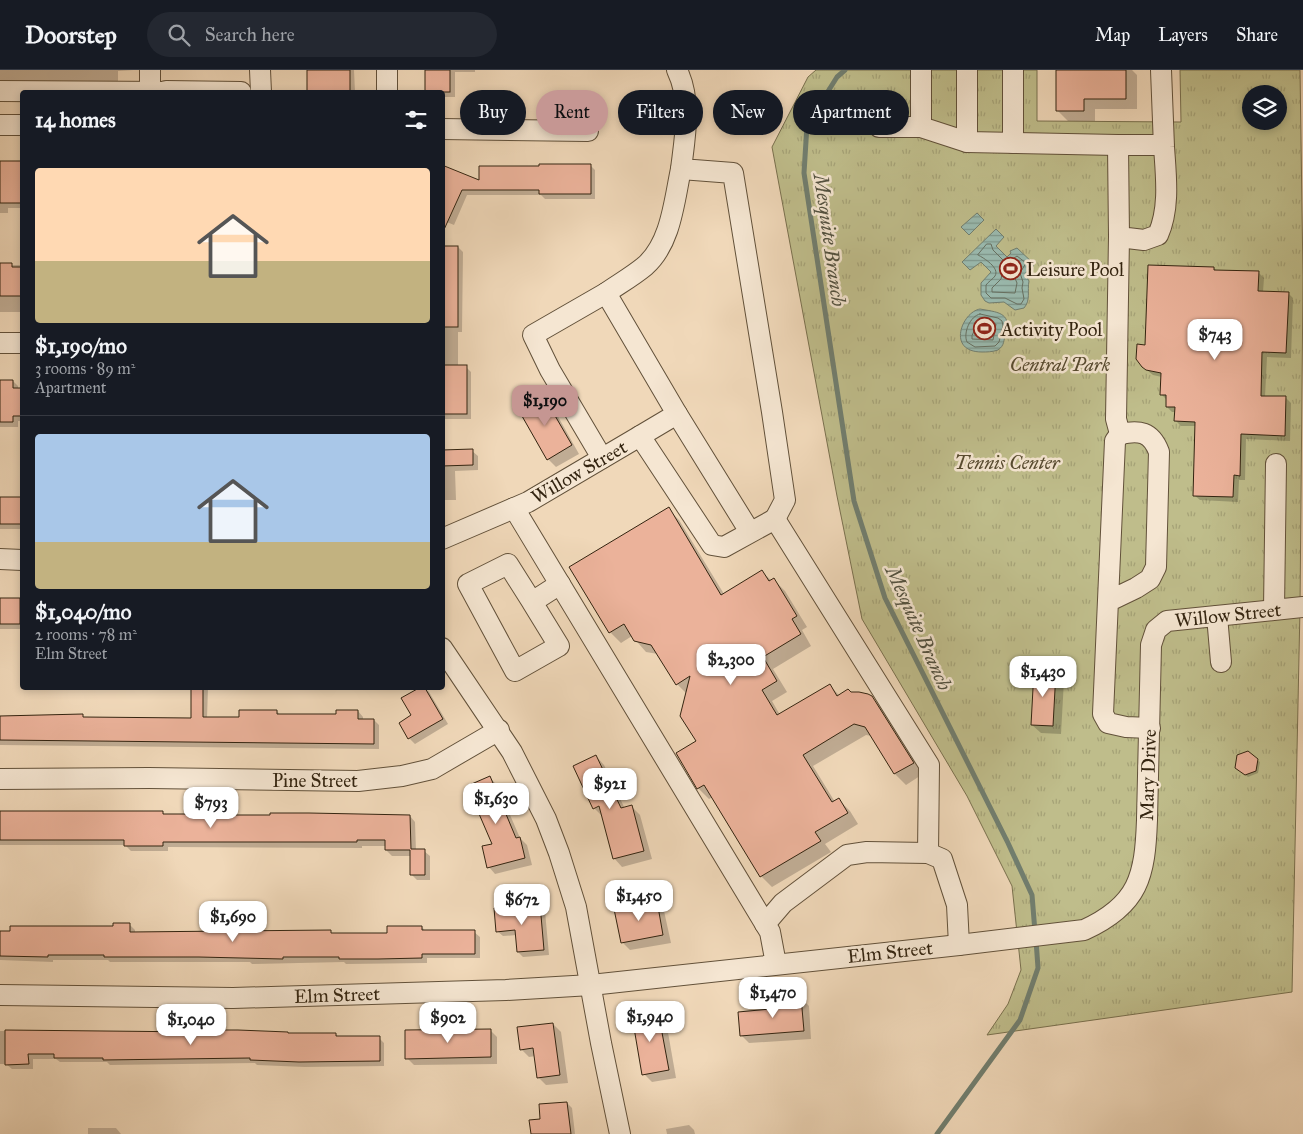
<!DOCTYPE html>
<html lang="en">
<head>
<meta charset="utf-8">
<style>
	:root { --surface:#171b24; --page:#242831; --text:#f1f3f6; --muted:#9ea1a6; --line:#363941; --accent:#c59692 }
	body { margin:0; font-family:"IM FELL Great Primer",serif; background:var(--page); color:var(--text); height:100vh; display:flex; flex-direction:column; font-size:19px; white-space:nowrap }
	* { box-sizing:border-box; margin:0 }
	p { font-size:16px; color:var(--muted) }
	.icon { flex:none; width:28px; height:28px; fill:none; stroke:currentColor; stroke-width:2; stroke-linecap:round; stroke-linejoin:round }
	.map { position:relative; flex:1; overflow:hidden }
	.drawer { position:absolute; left:20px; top:20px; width:425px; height:600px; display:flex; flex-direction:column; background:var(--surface); border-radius:5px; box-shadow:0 2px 8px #0003 }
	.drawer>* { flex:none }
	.top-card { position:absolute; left:460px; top:20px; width:475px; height:45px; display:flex; gap:10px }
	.controls { position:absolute; left:1242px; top:15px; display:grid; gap:10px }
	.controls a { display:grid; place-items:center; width:45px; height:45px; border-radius:50%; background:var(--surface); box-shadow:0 2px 8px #0003; font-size:25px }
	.price { position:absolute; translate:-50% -42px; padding:0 11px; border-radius:10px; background:#fff; color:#222; font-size:16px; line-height:32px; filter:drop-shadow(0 1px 2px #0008) }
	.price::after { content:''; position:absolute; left:50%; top:30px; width:15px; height:11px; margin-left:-8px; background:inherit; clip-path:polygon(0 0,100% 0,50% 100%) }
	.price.selected { background:var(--accent); color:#111 }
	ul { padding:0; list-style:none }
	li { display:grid; align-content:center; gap:10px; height:265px; padding:0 15px }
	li+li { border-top:1px solid var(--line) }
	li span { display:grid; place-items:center; height:155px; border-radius:5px; color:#555 }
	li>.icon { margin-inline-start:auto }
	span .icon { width:90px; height:90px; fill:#fffc; stroke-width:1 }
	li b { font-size:21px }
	h2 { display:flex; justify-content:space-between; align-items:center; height:60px; padding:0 15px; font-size:21px }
	.tag { padding:0 18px; border-radius:22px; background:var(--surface); box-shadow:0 2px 8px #0003; font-size:18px; line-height:45px }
	.tag.selected { background:var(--accent); color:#111 }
	header { display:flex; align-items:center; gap:30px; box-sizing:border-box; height:70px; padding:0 25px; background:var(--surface); border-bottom:1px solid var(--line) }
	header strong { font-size:24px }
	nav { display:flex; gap:28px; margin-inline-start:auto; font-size:18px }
	.search { width:350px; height:45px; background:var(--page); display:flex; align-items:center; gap:12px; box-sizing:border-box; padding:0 18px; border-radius:28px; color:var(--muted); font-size:19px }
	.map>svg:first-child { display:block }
</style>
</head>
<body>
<header>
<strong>Doorstep</strong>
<div class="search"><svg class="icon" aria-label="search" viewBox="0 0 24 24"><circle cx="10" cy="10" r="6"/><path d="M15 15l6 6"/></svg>Search here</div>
<nav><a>Map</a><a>Layers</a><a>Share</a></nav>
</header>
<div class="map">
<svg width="1303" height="1064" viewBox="0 0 1303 1064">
	<defs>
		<pattern id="park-tufts" width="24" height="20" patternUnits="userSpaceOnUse" patternTransform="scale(1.25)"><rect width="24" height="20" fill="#bfbd8b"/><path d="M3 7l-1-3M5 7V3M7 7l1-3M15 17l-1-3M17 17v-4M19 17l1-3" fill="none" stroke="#a5a277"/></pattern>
		<pattern id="water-rules" width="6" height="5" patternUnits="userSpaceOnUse" patternTransform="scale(1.25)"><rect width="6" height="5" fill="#9abaaf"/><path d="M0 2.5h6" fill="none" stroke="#7e978d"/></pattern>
	</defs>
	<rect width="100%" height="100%" fill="#f0d8b9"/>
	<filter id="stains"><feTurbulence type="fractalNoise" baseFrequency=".004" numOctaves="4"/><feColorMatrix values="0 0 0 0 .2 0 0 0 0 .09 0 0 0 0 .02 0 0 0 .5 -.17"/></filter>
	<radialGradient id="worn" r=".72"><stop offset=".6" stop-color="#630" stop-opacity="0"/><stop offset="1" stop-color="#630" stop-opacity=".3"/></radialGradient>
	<!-- park -->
	<path fill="url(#park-tufts)" stroke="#79704e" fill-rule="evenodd" d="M816,0h221v51l144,1 -1,-52h120l3,208 -3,330 -8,384 -305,43 21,-31 13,-34 -9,-84 -45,-90 -105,-177 -25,-123 -65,-349 36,-70zM1251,24h28v27h-28z"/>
	<!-- water -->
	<g fill="url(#water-rules)" stroke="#717e6f">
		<path d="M977,143l7,7 -15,15 -8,-8z"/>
		<path d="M996,159l8,8 -8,9 11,11 4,-4 -1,-2 7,-3 17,16 -3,7 -3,-1 -3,4 4,7c-2,10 2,19 -5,27l-9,2 -11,-8 -15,1 -4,-2 -4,-6v-12l10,-11 -10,-10 -11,8 -8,-8z"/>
		<path d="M980,239c16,3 32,3 26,24 -3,8 -1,12 -8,17 -6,2 -11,2 -16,2 -36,0 -20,-40 -2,-43z"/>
	</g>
	<!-- shadow -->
	<g fill="#0003">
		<path d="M0,0h134l-16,1v13l-118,5z"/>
		<path d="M323,0h31l1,22h-47v-21z"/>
		<path d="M427,0h48v2h-20v25h-13v-5h-15z"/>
		<path d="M1057,0h75l5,5v34h-42v12h-27l-11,-11z"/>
		<path d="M22,92v46h-14v5h-8v-50z"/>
		<path d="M590,95l5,5v29h-50l-4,-4h-74l-13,30 -12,-5v-50l38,12v-15z"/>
		<path d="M442,177h16l5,5 -1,80h-4v35h8l5,5v47h-29z"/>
		<rect x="0" y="195" width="22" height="47"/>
		<path d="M1214,198l3,3 41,1 6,6 -1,14 25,1 5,5 -2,60 -24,-1 -2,40 21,1 5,5 -1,38 -44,-2 -1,41h-6l-1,22 -38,-2 -6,-5 3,-69h-16l-6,-6 1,-8h-4l-5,-5v-7l-6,-6 1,-17 -9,-2 -10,-8 3,-21z"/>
		<path d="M0,311h13l5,5v3h4v32h-4v6h-18z"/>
		<path d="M543,326l8,8 28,50 -23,13 -8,-8z"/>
		<path d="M442,381h30l6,5v14l-23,1 1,29h-14z"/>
		<rect x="0" y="429" width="22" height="30"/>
		<path d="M668,439l11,11 45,74 38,-22 10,9 2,-1 11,11 22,36 -5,3 9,16 -38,23 14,23 -15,9 8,14 49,-30 11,11 11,-2 20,3 11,11 41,66 -17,11 -11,-11 -23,-38 -6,-1 -53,31 22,36 4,-2 11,11 8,13 -33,20 6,8 -59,35 -11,-11 -48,-79 -4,2 -11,-11 -1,-46 -10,-48 -10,-10 -19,-30 -12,-2 -14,-16 -11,7 -11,-11z"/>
		<rect x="0" y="529" width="22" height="30"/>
		<path d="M1055,602l9,8 -3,54 -20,-1 -9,-8z"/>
		<path d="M193,618h15l-1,30 33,1 37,-8 3,4h57l21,-4 5,6v3h11l5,5v24l-379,-4v-28l82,-1 2,2 108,1z"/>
		<path d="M422,618h2l5,4 19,32 -33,20 -6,-6 -9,-15 13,-7 -10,-17z"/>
		<path d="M596,686l8,9 21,44 7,-2 8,8 12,44 -30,8 -8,-9 -12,-42 -8,-8z"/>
		<path d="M1257,690l3,2 -2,11 -10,4 -9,-7z"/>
		<path d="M490,708l7,7 23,53 7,7 5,20 -37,9 -6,-7 5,-22z"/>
		<path d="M0,742h162l3,3 46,1h199l5,6 1,29h8l6,5v24h-13l-6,-6v-18h-19l-6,-6v-4h-24v2l-194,-1v4h-37l-6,-6h-125z"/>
		<path d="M656,833l8,8 7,32 -41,7 -8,-8z"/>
		<path d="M540,835l5,6 4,44 -26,2 -5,-5 -1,-17 -14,1 -6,-5z"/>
		<path d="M130,855l5,5v3l195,-1 3,2h56l33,-7 4,5h48l6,5v21h-53v5l-81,1 -2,-2 -92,2 -2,-2h-140l-2,-2h-55v2l-53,-2v-28l114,-5z"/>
		<path d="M801,928l8,8 2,33 -62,4 -8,-8z"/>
		<path d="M658,942l8,9 10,57 -24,4 -8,-8z"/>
		<path d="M553,954l8,8 7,51 -22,2 -8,-8 -2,-21 -7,1 -8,-8z"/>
		<path d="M490,960l7,7v27l-83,1 -7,-7z"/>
		<path d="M0,961l336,3 3,4h40l5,5v23l-79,1 -48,-2 -2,-2 -145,2 -3,-3h-47l-4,-3h-23v10h-21l-6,-5h-6z"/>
		<path d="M567,1033l5,5 3,26h-43l10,-14z"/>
		<path d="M689,1055l5,5 1,4h-28l-1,-5z"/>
		<path d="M88,1058h28l5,6h-33z"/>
	</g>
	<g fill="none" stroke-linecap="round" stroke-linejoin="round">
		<!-- shore -->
		<g stroke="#666f60" stroke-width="1">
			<path d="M987,174h4l2,6 11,11h6l7,-5 9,7 -6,10 3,9 -1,6 2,11 -3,5h-4l-12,-6h-14l-5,-5v-8c2,-3 7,-6 9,-9 5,-8 -11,-18 -17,-21z"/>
			<path d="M1012,197l2,2v7l3,7 -2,10 -23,-1v-4l9,-9 2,-10z"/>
			<path d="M980,244l18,4 4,3 1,5 -4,16 -4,4 -20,1 -8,-5c-4,-9 3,-26 13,-28z"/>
			<path d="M979,251l17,3 -3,16 -21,-1v-3z"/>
		</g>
		<!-- stream -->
		<g stroke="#717e6f" stroke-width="5">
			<path d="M845,0l-8,7 -30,48 -3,48 50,328 31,97 123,245 24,52 3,37"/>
			<path d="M937,1064l83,-114 18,-52 -2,-28"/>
		</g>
	</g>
	<!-- building -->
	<g fill="#ebb29a" stroke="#332410">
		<rect x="307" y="0" width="43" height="22"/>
		<rect x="425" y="0" width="25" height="22"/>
		<path d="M1056,0h70v29h-42v12h-28z"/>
		<rect x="0" y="91" width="22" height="42"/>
		<path d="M539,94h52v30h-52v-4h-77l-20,44v-69l37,15v-14h60z"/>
		<rect x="442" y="176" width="16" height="81"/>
		<path d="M0,193h12v4h10v29h-22z"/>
		<path d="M1148,195l66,2v3l45,1 -1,20 31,1 -3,61 -24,-1 -1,44h25l-1,40 -44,-2 -1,42 -6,-1 -1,22 -40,-1 2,-74 -21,-1 1,-14h-9v-12h-6l1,-22 -15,-3 -4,-3 -6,-8 1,-15 8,1z"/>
		<rect x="442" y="295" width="25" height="49"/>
		<path d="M0,310h13v8h9v28h-9v6h-13z"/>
		<path d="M543,325l29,50 -25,15 -29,-51z"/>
		<path d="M473,379v16l-31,1v-16z"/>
		<rect x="0" y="427" width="22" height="27"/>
		<path d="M669,437l52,88 41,-25 7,11 5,-3 23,38 -5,3 9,15 -38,23 14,24 -15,9 15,25 53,-31 7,12 11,-7 3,3h8l9,2 4,2 42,67 -20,11 -29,-47 -11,-3 -51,31 29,47 7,-4 9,15 -33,19 6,9 -61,36 -56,-92 -7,4 -21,-36 20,-12 -16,-25 10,-40 -14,9 -25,-40 -17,-4 -10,-17 -15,9 -40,-66z"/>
		<rect x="0" y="528" width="20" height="26"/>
		<path d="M1034,600l22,1 -3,55 -22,-1z"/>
		<path d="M191,618h12v29h36v-7h38v4h59v-4h22v9h16v25l-374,-4v-24l83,-2v3l108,1z"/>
		<path d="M419,618h6l18,31 -35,20 -9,-16 12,-8 -10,-17z"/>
		<path d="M1248,681l10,8 -2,12 -11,4 -10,-7 2,-13z"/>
		<path d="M596,685l25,53 11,-3 12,46 -31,8 -14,-53 -6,3 -20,-43z"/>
		<path d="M490,706l26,62 4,-1 5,21 -38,10 -5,-22 10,-2 -25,-58z"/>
		<path d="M0,741h163v3h47v1h60v-2h39l101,2 1,34h14v26h-15v-25h-25v-10h-28v2h-194v4h-39v-6h-124z"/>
		<path d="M657,831l6,34 -42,8 -7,-34z"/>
		<path d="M540,834l4,46 -27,2 -2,-22 -19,2 -2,-24z"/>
		<path d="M113,853h17v9l201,-2v3h56v-7h35v4h53v24h-53v4l-44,1h-39v-2h-56v2l-84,-2h-95v-2h-56v2l-48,-1v-25h10v-5h103z"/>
		<path d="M801,927l3,34 -64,5 -2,-24 43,-4 -1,-10z"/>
		<path d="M658,941l11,59 -27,5 -10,-59z"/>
		<path d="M553,953l7,52 -23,3 -4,-30 -13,2 -3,-23z"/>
		<path d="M491,959v28l-86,2v-29z"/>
		<path d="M5,960l196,2v-2h37l50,2v1h48v3h44v25l-81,1 -49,-2v-2l-147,2v-2h-49v-4h-26l1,10 -24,1z"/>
		<path d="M567,1032l4,32h-40l-2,-14 11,-1 -1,-15z"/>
	</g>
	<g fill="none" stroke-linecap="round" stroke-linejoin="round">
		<defs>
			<g id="minor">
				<path d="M260,0l1,22"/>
				<path d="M387,0v22"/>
				<path d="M677,0c15,31 8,66 4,99l52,4 39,239 13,88 -10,19"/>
				<path d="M921,0v57l46,15 151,3"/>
				<path d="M967,0v72"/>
				<path d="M1013,0v73"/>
				<path d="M1161,0c1,26 2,52 3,77 2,29 6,61 -6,88l-14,5 -25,-3 -1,-92h46"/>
				<path d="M0,21l166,1"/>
				<path d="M150,21v-21"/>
				<path d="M166,21l75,1"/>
				<path d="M0,55h22"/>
				<path d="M879,57h42"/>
				<path d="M442,59l146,2"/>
				<path d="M1119,167l-3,182 4,15"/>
				<path d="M0,273h22"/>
				<path d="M677,344l73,118"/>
				<path d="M640,366l37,-22 -71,-121c13,-9 27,-17 39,-27 26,-23 29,-64 36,-97"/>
				<path d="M602,388l-52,-88 -17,-35 73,-42"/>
				<path d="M514,438l256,424 6,32"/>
				<path d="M775,449l154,246 -1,88 14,6 15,46 2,40"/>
				<path d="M442,469l86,-37 112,-66 72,109 12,2 51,-28"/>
				<path d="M0,489l22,1"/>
				<path d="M1109,531l27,-13 14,-9 6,-12 3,-115c-8,-21 -20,-22 -39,-18l-5,7 -12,273 5,9 18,4 24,1"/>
				<path d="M532,532l27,44 -44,25 -47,-87 40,-20 24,38 28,-18"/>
				<path d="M1274,539l2,-145"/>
				<path d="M1217,546l4,46"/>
				<path d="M442,578l70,104 34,67 13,34 17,54 25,136 19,91"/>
				<path d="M0,709l149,-1 209,3 44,-5 30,-7 67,-39"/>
				<path d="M765,854l18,-21 64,-48 20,-3 61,1"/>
				<path d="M0,925l233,3 273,-8 85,-5 368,-40 125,-15c55,-25 61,-54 63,-110l4,-175 5,-15 11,-9 136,-14"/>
			</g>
		</defs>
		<!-- minor casing -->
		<use href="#minor" stroke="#62513a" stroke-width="22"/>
		<!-- minor -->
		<use href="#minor" stroke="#f5e6d2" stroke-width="20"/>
	</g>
	<!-- icons -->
	<defs>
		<symbol id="stadium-ring" viewBox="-11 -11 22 22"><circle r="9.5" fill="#f5e6d2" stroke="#8f2418" stroke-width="1.5"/><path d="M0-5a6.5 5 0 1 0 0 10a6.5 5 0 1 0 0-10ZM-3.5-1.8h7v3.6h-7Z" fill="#8f2418"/></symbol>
	</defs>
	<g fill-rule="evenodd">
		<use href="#stadium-ring" x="998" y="186" width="25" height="25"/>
		<use href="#stadium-ring" x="972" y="246" width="25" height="25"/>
	</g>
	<g text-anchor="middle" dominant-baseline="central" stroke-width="5" stroke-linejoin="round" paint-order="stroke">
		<!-- poi labels -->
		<g font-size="19" fill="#332410" stroke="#f5e6d2" text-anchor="start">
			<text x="1026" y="199">Leisure Pool</text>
			<text x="1001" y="259">Activity Pool</text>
		</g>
		<!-- park labels -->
		<g font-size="19" font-style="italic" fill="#564a2f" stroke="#f5e6d2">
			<text x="1060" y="294">Central Park</text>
			<text x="1007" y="392">Tennis Center</text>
		</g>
		<!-- street labels -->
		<g font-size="19" fill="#332410" stroke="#f5e6d2">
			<text transform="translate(579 402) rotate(-30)">Willow Street</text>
			<text transform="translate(1228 545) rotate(-6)">Willow Street</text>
			<text transform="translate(1148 705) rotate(-88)">Mary Drive</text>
			<text x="315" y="710">Pine Street</text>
			<text transform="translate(890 882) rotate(-6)">Elm Street</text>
			<text transform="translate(337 925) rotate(-2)">Elm Street</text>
		</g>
		<!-- water labels -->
		<g font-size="20" font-style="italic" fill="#525140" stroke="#f5e6d2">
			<text transform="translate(830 170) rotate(82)">Mesquite Branch</text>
			<text transform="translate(919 558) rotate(66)">Mesquite Branch</text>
		</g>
	</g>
	<rect width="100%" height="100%" filter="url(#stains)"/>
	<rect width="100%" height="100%" fill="url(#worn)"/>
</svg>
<div class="controls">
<a><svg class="icon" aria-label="layers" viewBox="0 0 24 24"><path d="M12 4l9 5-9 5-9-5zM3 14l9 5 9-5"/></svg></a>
</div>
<b class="price" style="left:1215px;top:291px">$743</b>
<b class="price selected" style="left:545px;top:357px">$1,190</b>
<b class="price" style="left:731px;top:616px">$2,300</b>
<b class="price" style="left:1043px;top:628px">$1,430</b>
<b class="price" style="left:610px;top:740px">$921</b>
<b class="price" style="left:496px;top:755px">$1,630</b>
<b class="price" style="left:211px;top:759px">$793</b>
<b class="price" style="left:639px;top:852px">$1,450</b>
<b class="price" style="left:522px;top:856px">$672</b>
<b class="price" style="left:233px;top:873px">$1,690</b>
<b class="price" style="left:773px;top:949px">$1,470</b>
<b class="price" style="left:650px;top:973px">$1,940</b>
<b class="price" style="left:448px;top:974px">$902</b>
<b class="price" style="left:191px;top:976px">$1,040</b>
<div class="top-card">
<a class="tag">Buy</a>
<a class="tag selected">Rent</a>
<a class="tag">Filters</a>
<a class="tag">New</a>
<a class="tag">Apartment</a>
</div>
<section class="drawer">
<h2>14 homes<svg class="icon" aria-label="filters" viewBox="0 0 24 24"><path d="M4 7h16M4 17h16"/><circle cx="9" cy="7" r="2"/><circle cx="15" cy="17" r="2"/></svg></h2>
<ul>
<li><span style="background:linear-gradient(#ffd9b3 60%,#c2b280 0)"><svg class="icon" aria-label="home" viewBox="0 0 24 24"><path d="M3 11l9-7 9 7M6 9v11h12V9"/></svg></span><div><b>$1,190/mo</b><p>3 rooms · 89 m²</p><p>Apartment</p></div></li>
<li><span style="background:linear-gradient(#a9c7e8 70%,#c2b280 0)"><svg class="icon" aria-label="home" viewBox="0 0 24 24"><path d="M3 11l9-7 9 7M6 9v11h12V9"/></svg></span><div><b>$1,040/mo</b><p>2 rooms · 78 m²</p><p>Elm Street</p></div></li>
</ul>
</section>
</div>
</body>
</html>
